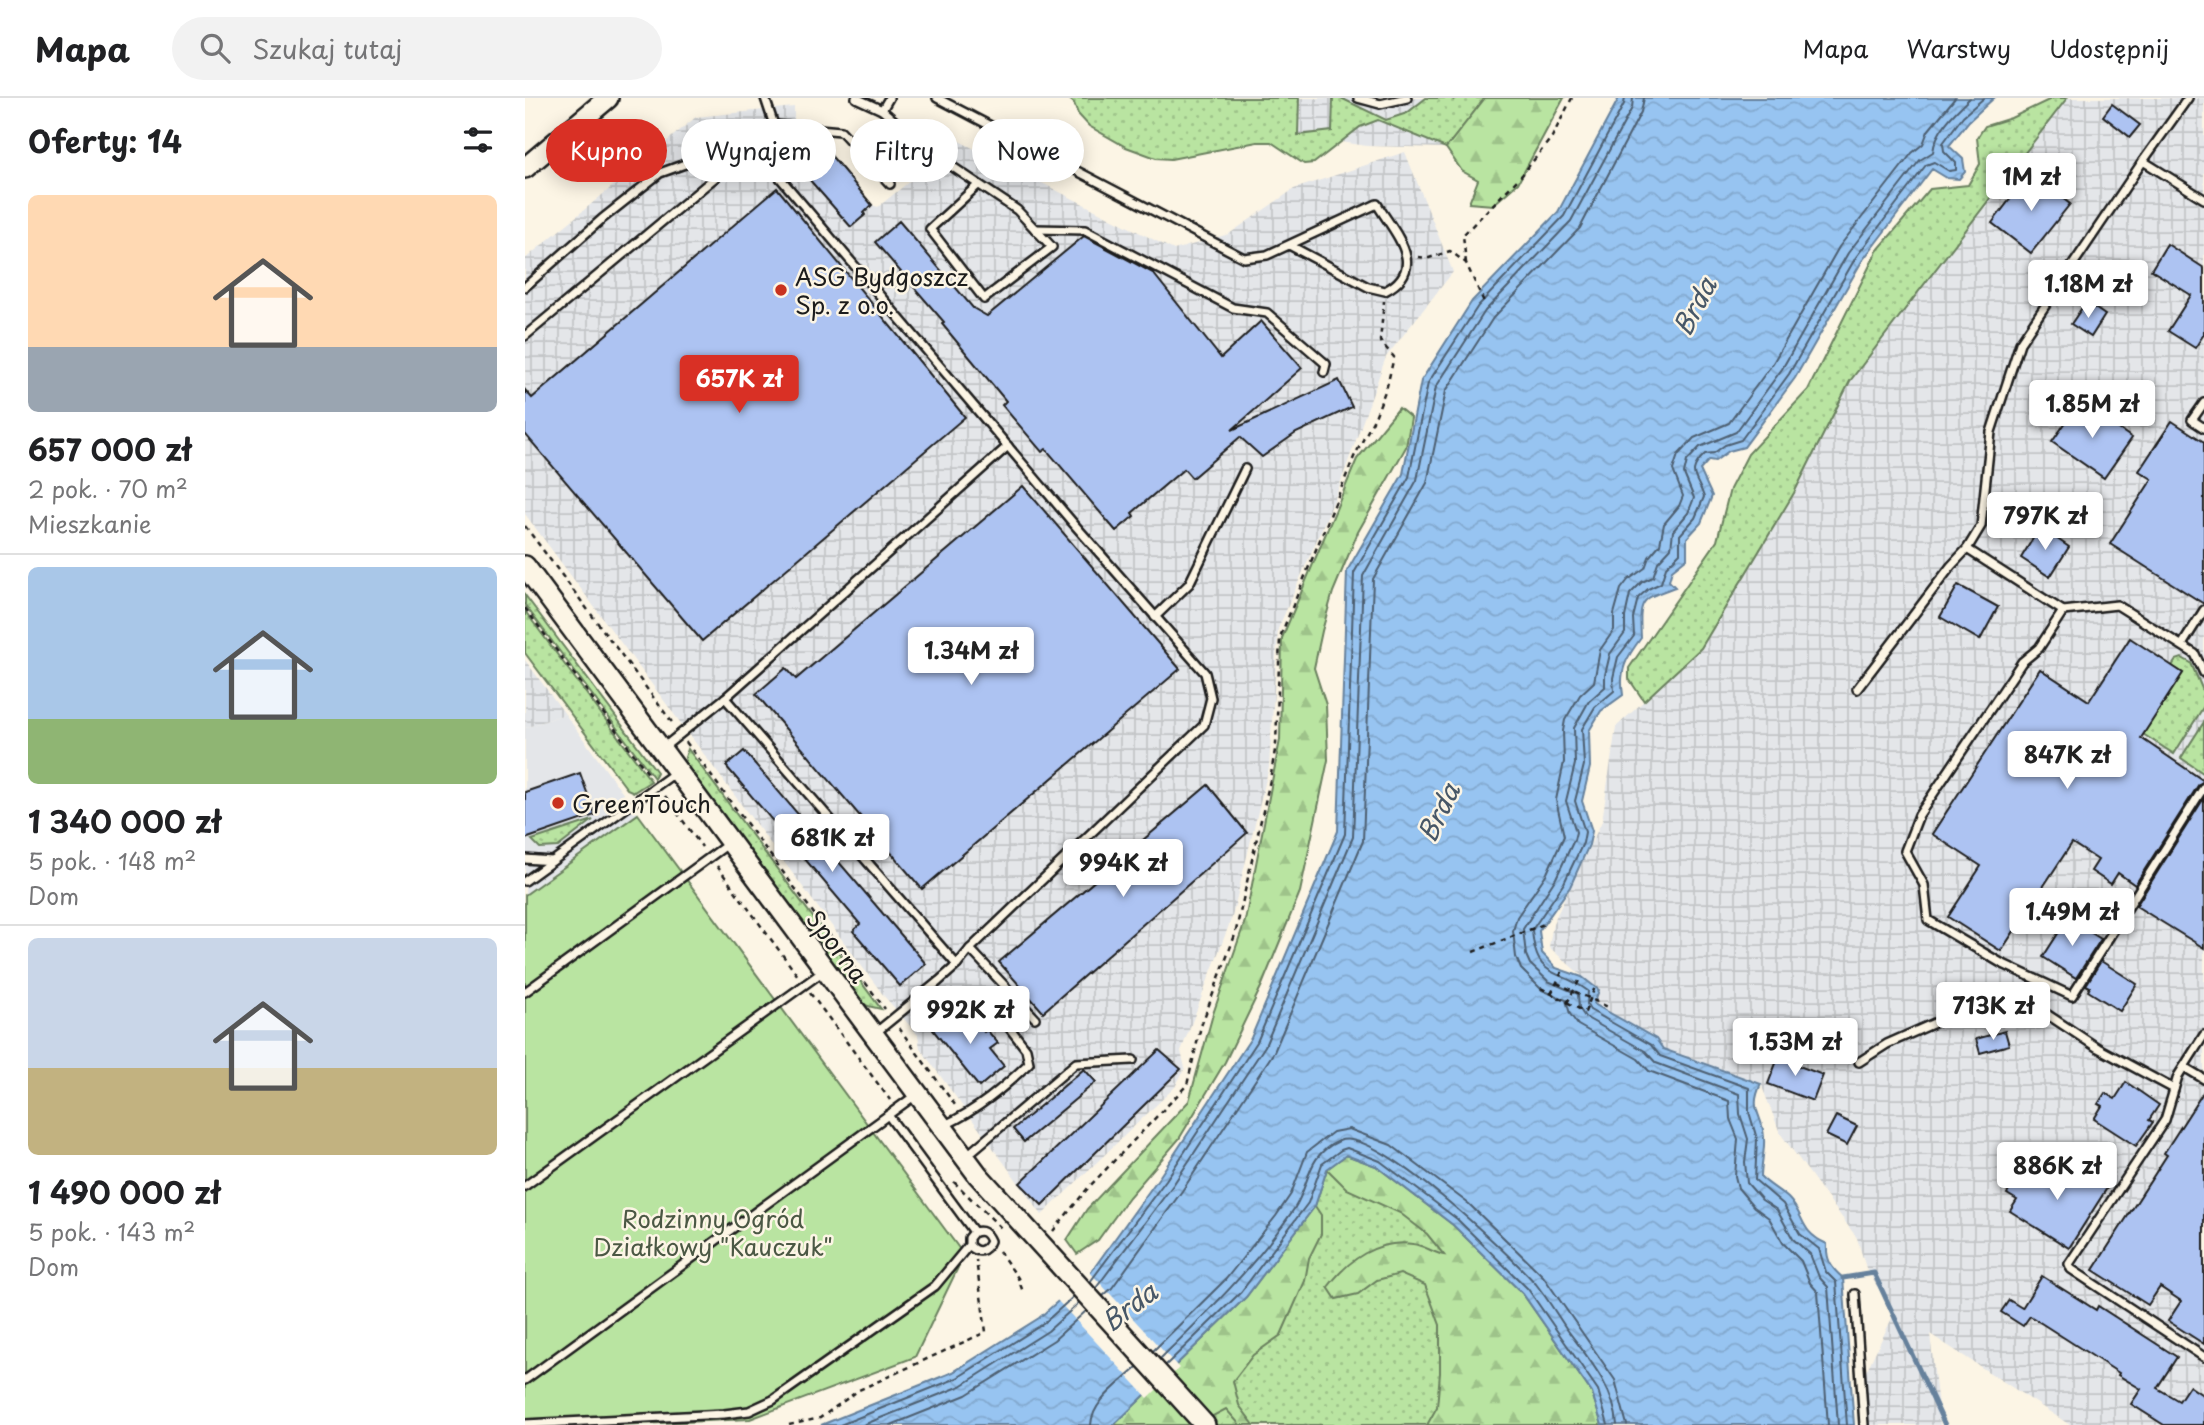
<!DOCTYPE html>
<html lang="pl">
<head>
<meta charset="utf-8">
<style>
	:root { --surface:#fff; --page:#f2f2f2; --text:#202124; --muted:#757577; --line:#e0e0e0; --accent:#d93025 }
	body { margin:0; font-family:"Playpen Sans",sans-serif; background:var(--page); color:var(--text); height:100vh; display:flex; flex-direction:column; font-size:26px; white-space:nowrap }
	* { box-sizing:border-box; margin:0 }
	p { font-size:23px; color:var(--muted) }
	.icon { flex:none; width:38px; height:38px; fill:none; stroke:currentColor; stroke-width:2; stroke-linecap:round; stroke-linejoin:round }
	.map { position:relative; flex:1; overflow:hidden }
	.side { display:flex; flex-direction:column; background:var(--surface); width:525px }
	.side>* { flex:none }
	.hud { position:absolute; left:21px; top:21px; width:665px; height:63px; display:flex; gap:14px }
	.price { position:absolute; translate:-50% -60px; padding:0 16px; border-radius:7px; background:#fff; color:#222; font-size:23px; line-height:46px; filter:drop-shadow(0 2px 4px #0008) }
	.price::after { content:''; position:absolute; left:50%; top:42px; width:21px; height:16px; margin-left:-10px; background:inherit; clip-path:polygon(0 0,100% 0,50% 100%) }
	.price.selected { background:var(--accent); color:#fff }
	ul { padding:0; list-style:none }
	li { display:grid; align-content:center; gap:14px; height:371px; padding:0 28px }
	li+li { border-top:2px solid var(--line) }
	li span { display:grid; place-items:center; height:217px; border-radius:10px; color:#555 }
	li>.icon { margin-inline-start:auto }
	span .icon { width:126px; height:126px; fill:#fffc; stroke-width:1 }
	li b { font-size:30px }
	h2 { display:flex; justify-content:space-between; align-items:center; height:84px; padding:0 28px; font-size:30px }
	.chip { padding:0 24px; border-radius:32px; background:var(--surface); box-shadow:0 4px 18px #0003; font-size:24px; line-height:63px }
	.chip.selected { background:var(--accent); color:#fff }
	header { display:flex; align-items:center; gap:42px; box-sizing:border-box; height:98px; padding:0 35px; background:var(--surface); border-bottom:2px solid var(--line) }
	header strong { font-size:33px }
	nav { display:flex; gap:38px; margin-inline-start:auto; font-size:24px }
	.search { width:490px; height:63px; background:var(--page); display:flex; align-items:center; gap:18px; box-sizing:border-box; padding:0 24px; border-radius:38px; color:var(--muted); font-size:26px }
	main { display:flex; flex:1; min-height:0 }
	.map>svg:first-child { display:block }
</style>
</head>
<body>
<header>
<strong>Mapa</strong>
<div class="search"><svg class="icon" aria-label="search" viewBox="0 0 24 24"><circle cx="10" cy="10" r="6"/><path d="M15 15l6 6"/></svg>Szukaj tutaj</div>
<nav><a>Mapa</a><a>Warstwy</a><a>Udostępnij</a></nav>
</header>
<main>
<section class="side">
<h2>Oferty: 14<svg class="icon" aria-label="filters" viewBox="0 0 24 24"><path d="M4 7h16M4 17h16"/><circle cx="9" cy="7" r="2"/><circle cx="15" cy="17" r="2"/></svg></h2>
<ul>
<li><span style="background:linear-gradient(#ffd9b3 70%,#9aa5b1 0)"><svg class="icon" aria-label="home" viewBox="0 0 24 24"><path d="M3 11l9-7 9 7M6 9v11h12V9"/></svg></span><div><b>657 000 zł</b><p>2 pok. · 70 m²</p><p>Mieszkanie</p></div></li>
<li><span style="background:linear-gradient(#a9c7e8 70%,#8fb573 0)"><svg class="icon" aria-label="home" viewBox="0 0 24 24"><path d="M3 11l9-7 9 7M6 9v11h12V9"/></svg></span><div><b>1 340 000 zł</b><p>5 pok. · 148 m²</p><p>Dom</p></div></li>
<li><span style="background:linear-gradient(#c9d6e8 60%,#c2b280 0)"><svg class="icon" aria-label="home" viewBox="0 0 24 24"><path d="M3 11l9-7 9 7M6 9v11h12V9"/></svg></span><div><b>1 490 000 zł</b><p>5 pok. · 143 m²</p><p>Dom</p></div></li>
</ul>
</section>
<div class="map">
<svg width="1679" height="1327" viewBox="0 0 1679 1327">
	<defs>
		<pattern id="industrial-grid" width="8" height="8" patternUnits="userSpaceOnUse" patternTransform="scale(1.75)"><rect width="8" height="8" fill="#e4e6e9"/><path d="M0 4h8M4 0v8" fill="none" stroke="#c3c5c7"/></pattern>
		<pattern id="grass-dots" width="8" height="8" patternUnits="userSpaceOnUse" patternTransform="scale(1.75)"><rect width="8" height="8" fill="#b9e4a1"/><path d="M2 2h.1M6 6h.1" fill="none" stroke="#9ec38a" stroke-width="1.8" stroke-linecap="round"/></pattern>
		<pattern id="forest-firs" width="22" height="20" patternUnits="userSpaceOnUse" patternTransform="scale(1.75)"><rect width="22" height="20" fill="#b9e4a1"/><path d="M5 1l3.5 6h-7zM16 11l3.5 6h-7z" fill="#9ec38a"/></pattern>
		<pattern id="water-waves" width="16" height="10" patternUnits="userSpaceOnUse" patternTransform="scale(1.75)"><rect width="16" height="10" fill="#97c4f1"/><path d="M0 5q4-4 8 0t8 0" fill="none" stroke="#82a8ce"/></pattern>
	</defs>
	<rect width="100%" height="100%" fill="#fcf5e5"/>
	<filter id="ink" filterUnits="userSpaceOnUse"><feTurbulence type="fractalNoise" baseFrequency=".0143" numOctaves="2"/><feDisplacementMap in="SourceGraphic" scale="14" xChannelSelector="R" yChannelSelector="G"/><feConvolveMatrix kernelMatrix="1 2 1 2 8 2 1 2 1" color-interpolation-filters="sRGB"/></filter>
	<g filter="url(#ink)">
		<!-- built -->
		<path fill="#e4e6e9" d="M40,616l73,100 -113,81v-167z"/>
		<!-- industrial -->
		<g fill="url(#industrial-grid)">
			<path d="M774,0h186l-39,50 -79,-2 -70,-11z"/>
			<path d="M1542,0h137v1327h-134l-140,-91 10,91h-81l-2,-35 37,-76 -28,-46 -9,-30 -77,-105 -19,-49 -98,-35 -7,-10 -63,-35 5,-14 -49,-43 4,-24 49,-102 14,-94 85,-79 93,-155 56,-112z"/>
			<path d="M269,9v55l57,65 14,-12 -1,-2 8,-8 6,2 81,-66 215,109 55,-16 65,-45 111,-37 48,120 -67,85 -51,141 -57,131 -9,138 -37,150 -51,134 4,17 -10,19 -133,128 -122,-167 -2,-13 -34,-39 -359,-482v-255l171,-142z"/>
			<path d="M0,562l40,54 -40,14z"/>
		</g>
		<!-- grass -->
		<g fill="url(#grass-dots)" stroke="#6a805e" stroke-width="2">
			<path d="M543,0h231l-1,37 34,-4 1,-33h8l45,22 21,-7 19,-15h26l2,2 3,-2h28l-39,50 -68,-28 -18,7 -46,36 -10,1 -33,-22h-14l-86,17 -15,-1 -30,-11 -37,-21 -11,-12 -4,-11z"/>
			<path d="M1528,0h14l-217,283 -56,112 -93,155 -57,53 -15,-22v-11l88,-127 13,-52 18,-35 60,-64 69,-139 53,-62 38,-4 12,-21 -3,-26 8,-12 26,-8z"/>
			<path d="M0,497l132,177 -3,6 -129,-173z"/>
			<path d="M0,513l126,170 -17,11 -7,-3 -102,-136z"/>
			<path d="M1657,560l9,5 13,30v13l-30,48 -31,-20 40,-61 -11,-7 4,-6z"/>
			<path d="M1679,624v49l-1,2 -22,-15z"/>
			<path d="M163,651l193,260 -13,-3 -10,-6 -171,-230 -2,-13z"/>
			<path d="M68,722l-35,27 -18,1 -8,-8z"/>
			<path d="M851,1068l226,259h-488l201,-219 12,-37z"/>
		</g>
		<!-- forest -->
		<g fill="url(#forest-firs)" stroke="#6a805e" stroke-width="2">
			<path d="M960,0h79l-46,85 -25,22 -24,-2 9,-23 -16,-9 -16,-23z"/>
			<path d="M874,310l12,10 -5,29 -48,85 -25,60 -11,39 -8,37 12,37 2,55 -28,132 -38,93 -37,77 -46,77 -50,58 -31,43 -21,14 -10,-14 20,-31 102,-108 24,-87 32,-93 35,-181 2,-102 75,-179z"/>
			<path d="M821,1057l30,11 77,59 70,69 69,99 10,32h-175l10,-18 3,-34v-48l-15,-40 -25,-11 -23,6 -19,14 -22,5 -8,-12c20,-27 49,-48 85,-43 10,1 21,9 31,11l-17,-21 -27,-21 -53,-24 -20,-20z"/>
			<path d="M790,1108l6,9v19l-12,24 -4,23 -24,54 -28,20 -20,26 6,24 15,20h-14l-14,-16 -30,16h-82l132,-128z"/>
		</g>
		<!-- green -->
		<path fill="#b9e4a1" stroke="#6a805e" stroke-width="2" d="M113,716l326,441 -49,102 -165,62 -133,6h-92v-530z"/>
		<!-- water -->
		<path fill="url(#water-waves)" stroke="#66819c" stroke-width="2" d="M1094,0h375l-25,23 -20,25 14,13 2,13 -6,7 -12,-1 -15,-9 -70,92 -67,117 -51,69 -15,4 -14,10 -6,-1 -9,10 12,26 -11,27 -14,15v20l-15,12 -3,11 6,6c-35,13 -36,11 -34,51 -15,20 -22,32 -18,57l-22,16 -12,20 1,36 -8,34 10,30 -3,14 -19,42 -31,44 3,22 14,15 26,9 17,13 -5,14 62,35 7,10 98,35c-13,27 2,29 3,54 1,12 -3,26 -3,39 8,8 18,13 27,21 18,18 10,33 39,46 -1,16 4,24 16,34l11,147h-252l-10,-32 -69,-99 -70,-69 -77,-59 -30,-11 -19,14 -12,37 -69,91 -132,128h-293l132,-53 86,-54 52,-46 69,-96 91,-138 87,-207 9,-260 56,-97 18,-93 51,-80 86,-89z"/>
		<!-- pier -->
		<path fill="#fcf5e5" d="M563,1172l91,98 -31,30 -92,-99z"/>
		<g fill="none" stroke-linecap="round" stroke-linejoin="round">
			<!-- shore -->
			<g stroke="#4d5f71" stroke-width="2">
				<path d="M565,1184l76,-102 91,-138 88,-208 9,-261 55,-96 19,-94 50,-77 86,-90 60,-112 1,-6"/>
				<path d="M571,1190l77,-103 92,-139 88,-209 10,-261 54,-96 19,-93 49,-76 86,-90 61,-113 1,-10"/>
				<path d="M578,1198l9,-8 70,-97 92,-139 89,-211 10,-262 54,-96 19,-92 47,-73 87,-90 61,-116 3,-14"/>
				<path d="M628,1253l73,-72 50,-63 15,-22 16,-42 26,-20 16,-3 42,16 78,59 74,72 72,104 12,45"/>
				<path d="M635,1261c49,-48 95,-93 134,-150 17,-26 11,-53 45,-68 36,-16 172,115 197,143 11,14 20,29 30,44 21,29 49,60 51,97"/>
				<path d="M641,1267l75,-73 67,-89 14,-39 19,-14 6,-2 33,13 77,58 71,70 70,101 10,35"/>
				<path d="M315,1327l117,-47 86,-54 30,-27"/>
				<path d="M338,1327l98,-39 87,-55 31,-28"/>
				<path d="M366,1327l75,-30 88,-55 32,-29"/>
				<path d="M566,1327c1,-24 30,-42 46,-58"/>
				<path d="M1303,1327l-10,-133 -8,-9 -9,-22 -18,-18 -14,-25 -15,-11 -16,-19 -3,-12 3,-37 -8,-20 -1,-18 -80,-30 -11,-12 -60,-34 -8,-11 -4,-14 -24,-10 -21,-21 -5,-12 -3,-26 4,-14 30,-44 17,-37 -8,-36 8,-38 -1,-31 2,-11 15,-25 14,-13 6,-32 14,-20v-16l7,-25 7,-9 17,-12 4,-11 11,-13 4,-20 15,-18 4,-10 -10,-26 5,-15 16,-17 35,-15 44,-60 66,-116 73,-94 11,-9 5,-13 27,-33"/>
				<path d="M1313,1327l-10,-138 -9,-10 -9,-23 -17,-15 -16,-29 -15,-10 -15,-17 -2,-21 3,-23 -8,-25 -1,-20 -83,-31 -11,-12 -60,-34 -6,-9 -1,-14 -30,-13 -18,-17 -4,-9 -3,-26 33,-51 18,-38 2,-8 -10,-31 9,-37 -1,-36 15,-27 16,-14v-12l5,-21 15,-21v-16l5,-23 12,-12 11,-5 5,-15 13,-14 2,-17 15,-18 6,-15 -10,-24 3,-13 13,-14 36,-15 46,-63 66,-116 72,-93 13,-8c2,-21 22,-40 37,-54"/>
				<path d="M1322,1327l-11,-143 -10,-10 -7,-23 -19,-15 -17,-30 -28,-24 2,-41 -8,-27v-24l-89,-32 -9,-11 -61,-35 -3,-6 1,-13c-31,-24 -52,-10 -56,-61l32,-47 19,-40 2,-11 -10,-31 9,-36 -2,-36 13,-22 19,-16 -1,-13 5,-21 16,-21 -1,-18 5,-20 10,-9 13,-6 5,-16 14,-14v-18l15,-17 9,-21c-7,-21 -19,-24 1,-43l9,-1 11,-8 16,-5 48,-66 67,-117 70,-92 8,-3 15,9 7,-1v-7l-12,-12 -1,-8 20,-27 21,-18"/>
			</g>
			<!-- stream -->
			<path stroke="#66819c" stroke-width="5" d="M1318,1180l31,-5 71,152"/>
		</g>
		<!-- building -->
		<g fill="#adc3f2" stroke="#1c1c1c" stroke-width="2">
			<path d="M1587,6l28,21 -10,12 -27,-21z"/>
			<path d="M294,43l53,64 -8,8 1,2 -14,12 -57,-65z"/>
			<path d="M1505,75l40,31 -39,49 -39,-30z"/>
			<path d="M252,90l188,229 -263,224 -177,-207v-44l7,8z"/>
			<path d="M374,123l74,87 14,8 97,-80 69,37 68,85 40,-37 41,47 -70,62 107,-50 13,27 -56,26 -34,24 -22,-20 -48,41 -8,-9 -52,44 2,3 -18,15 -70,-82 -4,3 -40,-47 4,-4 -64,-77 2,-2 -69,-80z"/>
			<path d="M1642,146l37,24v66l-9,14 -27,-17 23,-36 -40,-25z"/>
			<path d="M1561,204l19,13 -14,22 -20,-13z"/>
			<path d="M1555,304l52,36 -28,40 -52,-36z"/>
			<path d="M1647,323l32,21v162l-94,-60 42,-65 -13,-8z"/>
			<path d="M498,388l157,183 -258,220 -166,-195 30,-26 10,11z"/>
			<path d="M1515,429l29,20 -19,30 -29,-19z"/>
			<path d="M1433,487l40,22 -18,33 -40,-23z"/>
			<path d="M1605,540l53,35 -42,65 63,43 -5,3 -64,101 -17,-12 -7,11 -20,-13 7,-11 -26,-17 -71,108 -53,-34 33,-51 -49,-32 108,-165 49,32z"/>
			<path d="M219,653l182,213 -26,22 -47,-55 7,-7 -134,-158z"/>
			<path d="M55,675l15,42 -70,24v-47z"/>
			<path d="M683,687l39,48 -204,179 -44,-50z"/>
			<path d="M1679,700v150l-68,-42z"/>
			<path d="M1543,820l33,21 -25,39 -33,-21z"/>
			<path d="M1576,863l36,23 -17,27 -32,-20 2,-4 -4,-2z"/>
			<path d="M439,908l20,26 3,-2 11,13 -8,6 14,17 -25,21 -46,-57z"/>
			<path d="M1480,933l4,14 -29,8 -4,-14z"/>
			<path d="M634,952l22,19 -139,136 -22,-22z"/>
			<path d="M1255,955l13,5 -2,5 32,12 -10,26 -45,-17z"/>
			<path d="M559,971l12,13 -72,60 -11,-13z"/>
			<path d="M1601,984l33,23 -10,15 4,2 -17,24 -42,-27 8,-13 -4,-2 7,-11 10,6z"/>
			<path d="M1679,993v253l-36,-23 13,-20 -21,-14 -12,18 -55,-35 74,-115 -3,-2z"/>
			<path d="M1311,1018l21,10 -10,19 -21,-10z"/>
			<path d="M1515,1064l22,14 7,-11 38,23 -38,60 -59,-37 7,-11 -10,-6 8,-13 10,6z"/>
			<path d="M1517,1178l54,34 2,-4 79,51 -20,31 22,13 10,-15 15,10v29h-40l-33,-21 10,-15 -23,-14 1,-2 -89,-57 -7,10 -22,-14 8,-12 13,8z"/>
		</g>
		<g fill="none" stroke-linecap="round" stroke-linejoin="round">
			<defs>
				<g id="lane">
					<path d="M331,0l26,12 47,41 88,59 35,37 -68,52 -54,-70 48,-44"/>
					<path d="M412,0l307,160 23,-3 110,-51c18,30 52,64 8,87l-17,-4 -79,-42"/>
					<path d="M833,0l22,6 27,-6"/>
					<path d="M357,12l7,-12"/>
					<path d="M249,27l67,6 49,53"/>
					<path d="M228,48l320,377 132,150 6,25 -7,27 -234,224 -13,16 -18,16 -65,53"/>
					<path d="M1618,63l45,-63"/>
					<path d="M1679,101l-61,-38 -123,182 -29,89 -10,94 -14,23 96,62 54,-6 78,49 9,19"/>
					<path d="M510,131l50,1 148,78 34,5 59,51 -2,8"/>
					<path d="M0,189l77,-68 58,-46 36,-13 37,2"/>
					<path d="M0,238l241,-201 8,-10 -9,-27"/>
					<path d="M1679,305l-12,17 12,8"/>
					<path d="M1538,513l-24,37 -17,14 -103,153 -14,36 19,34 4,35 73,43 71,33 132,-209"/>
					<path d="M630,519l34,-33 56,-115"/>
					<path d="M1657,547l22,-35"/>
					<path d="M1332,591l94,-123 16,-17"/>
					<path d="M200,600l232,267"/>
					<path d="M139,649l61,-49 283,-252"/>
					<path d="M0,761l27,2"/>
					<path d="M0,783l151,-109"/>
					<path d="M445,851l65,69"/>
					<path d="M0,894l203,-148"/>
					<path d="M1679,937l-26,41 -13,44 -96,144 2,5 133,88"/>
					<path d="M1334,964l28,-18 61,-27 57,-19 31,9 62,41 76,41"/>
					<path d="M1659,969l20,12"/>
					<path d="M363,1017l86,117"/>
					<path d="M420,1027c34,-16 57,-36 84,-62l-3,-14 -39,-50"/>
					<path d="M440,1059l111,-94 57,-3"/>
					<path d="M0,1088l300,-216"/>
					<path d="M1330,1196l9,131"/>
					<path d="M0,1282l392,-286"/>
					<path d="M0,1326l199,-10 25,-3 24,-11 162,-114 34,-41v-7l5,-6c9,-2 12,0 16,9 -4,11 -13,13 -21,4"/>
				</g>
				<g id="secondary">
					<path d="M0,70l83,-70"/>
					<path d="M0,468l453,609 227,250"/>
				</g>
			</defs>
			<!-- lane casing -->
			<use href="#lane" stroke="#1c1c1c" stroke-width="12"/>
			<!-- secondary casing -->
			<use href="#secondary" stroke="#1c1c1c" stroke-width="24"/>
			<!-- path -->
			<g stroke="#1c1c1c" stroke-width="2.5" stroke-dasharray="5 5" stroke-linecap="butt">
				<path d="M893,159l11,1 21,-7 16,12 19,41"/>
				<path d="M941,165l-3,-28 59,-60 30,-38 20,-39"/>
				<path d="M0,428l149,199"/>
				<path d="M0,510l125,168"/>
				<path d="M161,644l199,267"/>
				<path d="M140,698l37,51"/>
				<path d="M192,768l81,110"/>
				<path d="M948,854l71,-28"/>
				<path d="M1032,885l51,24"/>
				<path d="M1016,890l44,24 10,-25"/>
				<path d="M285,895l80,107"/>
				<path d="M1026,896l12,-24"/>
				<path d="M1042,905l14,-26"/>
				<path d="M374,930l56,77"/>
				<path d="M429,1084l47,46"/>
				<path d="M528,1133l35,-43 99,-103 14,-59 34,-91 35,-155 6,-36 4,-107 74,-180 21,-40 12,-31 7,-29 -14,-16 4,-40"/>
				<path d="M474,1153l19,27 5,14"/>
				<path d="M264,1327l31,-7 39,-28 127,-58 -10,-72"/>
			</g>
			<!-- lane -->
			<use href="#lane" stroke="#fcf5e5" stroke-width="7"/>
			<!-- secondary -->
			<use href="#secondary" stroke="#fcf5e5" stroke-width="19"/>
		</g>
	</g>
	<!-- markers -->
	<g fill="#c8321e" stroke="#fcf5e5" stroke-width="2.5">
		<circle cx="256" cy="192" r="7"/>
		<circle cx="33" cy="705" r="7"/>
	</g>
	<g text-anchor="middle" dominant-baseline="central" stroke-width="5" stroke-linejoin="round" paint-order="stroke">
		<!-- poi labels -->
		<g font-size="24" fill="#1c1c1c" stroke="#fcf5e5" text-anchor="start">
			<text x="270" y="178">ASG Bydgoszcz<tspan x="270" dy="28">Sp. z o.o.</tspan></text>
			<text x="47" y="705">GreenTouch</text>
		</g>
		<!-- street labels -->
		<g font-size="24" fill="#1c1c1c" stroke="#fcf5e5">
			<text transform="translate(313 848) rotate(53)">Sporna</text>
		</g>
		<!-- park labels -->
		<g font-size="24" fill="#4b5844" stroke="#fcf5e5">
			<text x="188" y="1120">Rodzinny Ogród<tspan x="188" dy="28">Działkowy "Kauczuk"</tspan></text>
		</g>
		<!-- water labels -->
		<g font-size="26" font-style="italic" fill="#475767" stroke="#fcf5e5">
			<text transform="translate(1169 208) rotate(-62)">Brda</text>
			<text transform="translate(913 714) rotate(-64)">Brda</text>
			<text transform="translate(604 1208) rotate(-37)">Brda</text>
		</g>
	</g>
</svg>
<b class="price" style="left:1506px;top:115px">1M zł</b>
<b class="price" style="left:1563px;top:222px">1.18M zł</b>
<b class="price selected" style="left:214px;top:317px">657K zł</b>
<b class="price" style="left:1567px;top:342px">1.85M zł</b>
<b class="price" style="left:1520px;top:454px">797K zł</b>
<b class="price" style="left:446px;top:589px">1.34M zł</b>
<b class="price" style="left:1542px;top:693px">847K zł</b>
<b class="price" style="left:307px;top:776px">681K zł</b>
<b class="price" style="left:598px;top:801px">994K zł</b>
<b class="price" style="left:1547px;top:850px">1.49M zł</b>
<b class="price" style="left:1468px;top:944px">713K zł</b>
<b class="price" style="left:445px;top:948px">992K zł</b>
<b class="price" style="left:1270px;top:980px">1.53M zł</b>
<b class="price" style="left:1532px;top:1104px">886K zł</b>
<div class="hud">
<a class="chip selected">Kupno</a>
<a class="chip">Wynajem</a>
<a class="chip">Filtry</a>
<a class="chip">Nowe</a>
</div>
</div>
</main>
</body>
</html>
